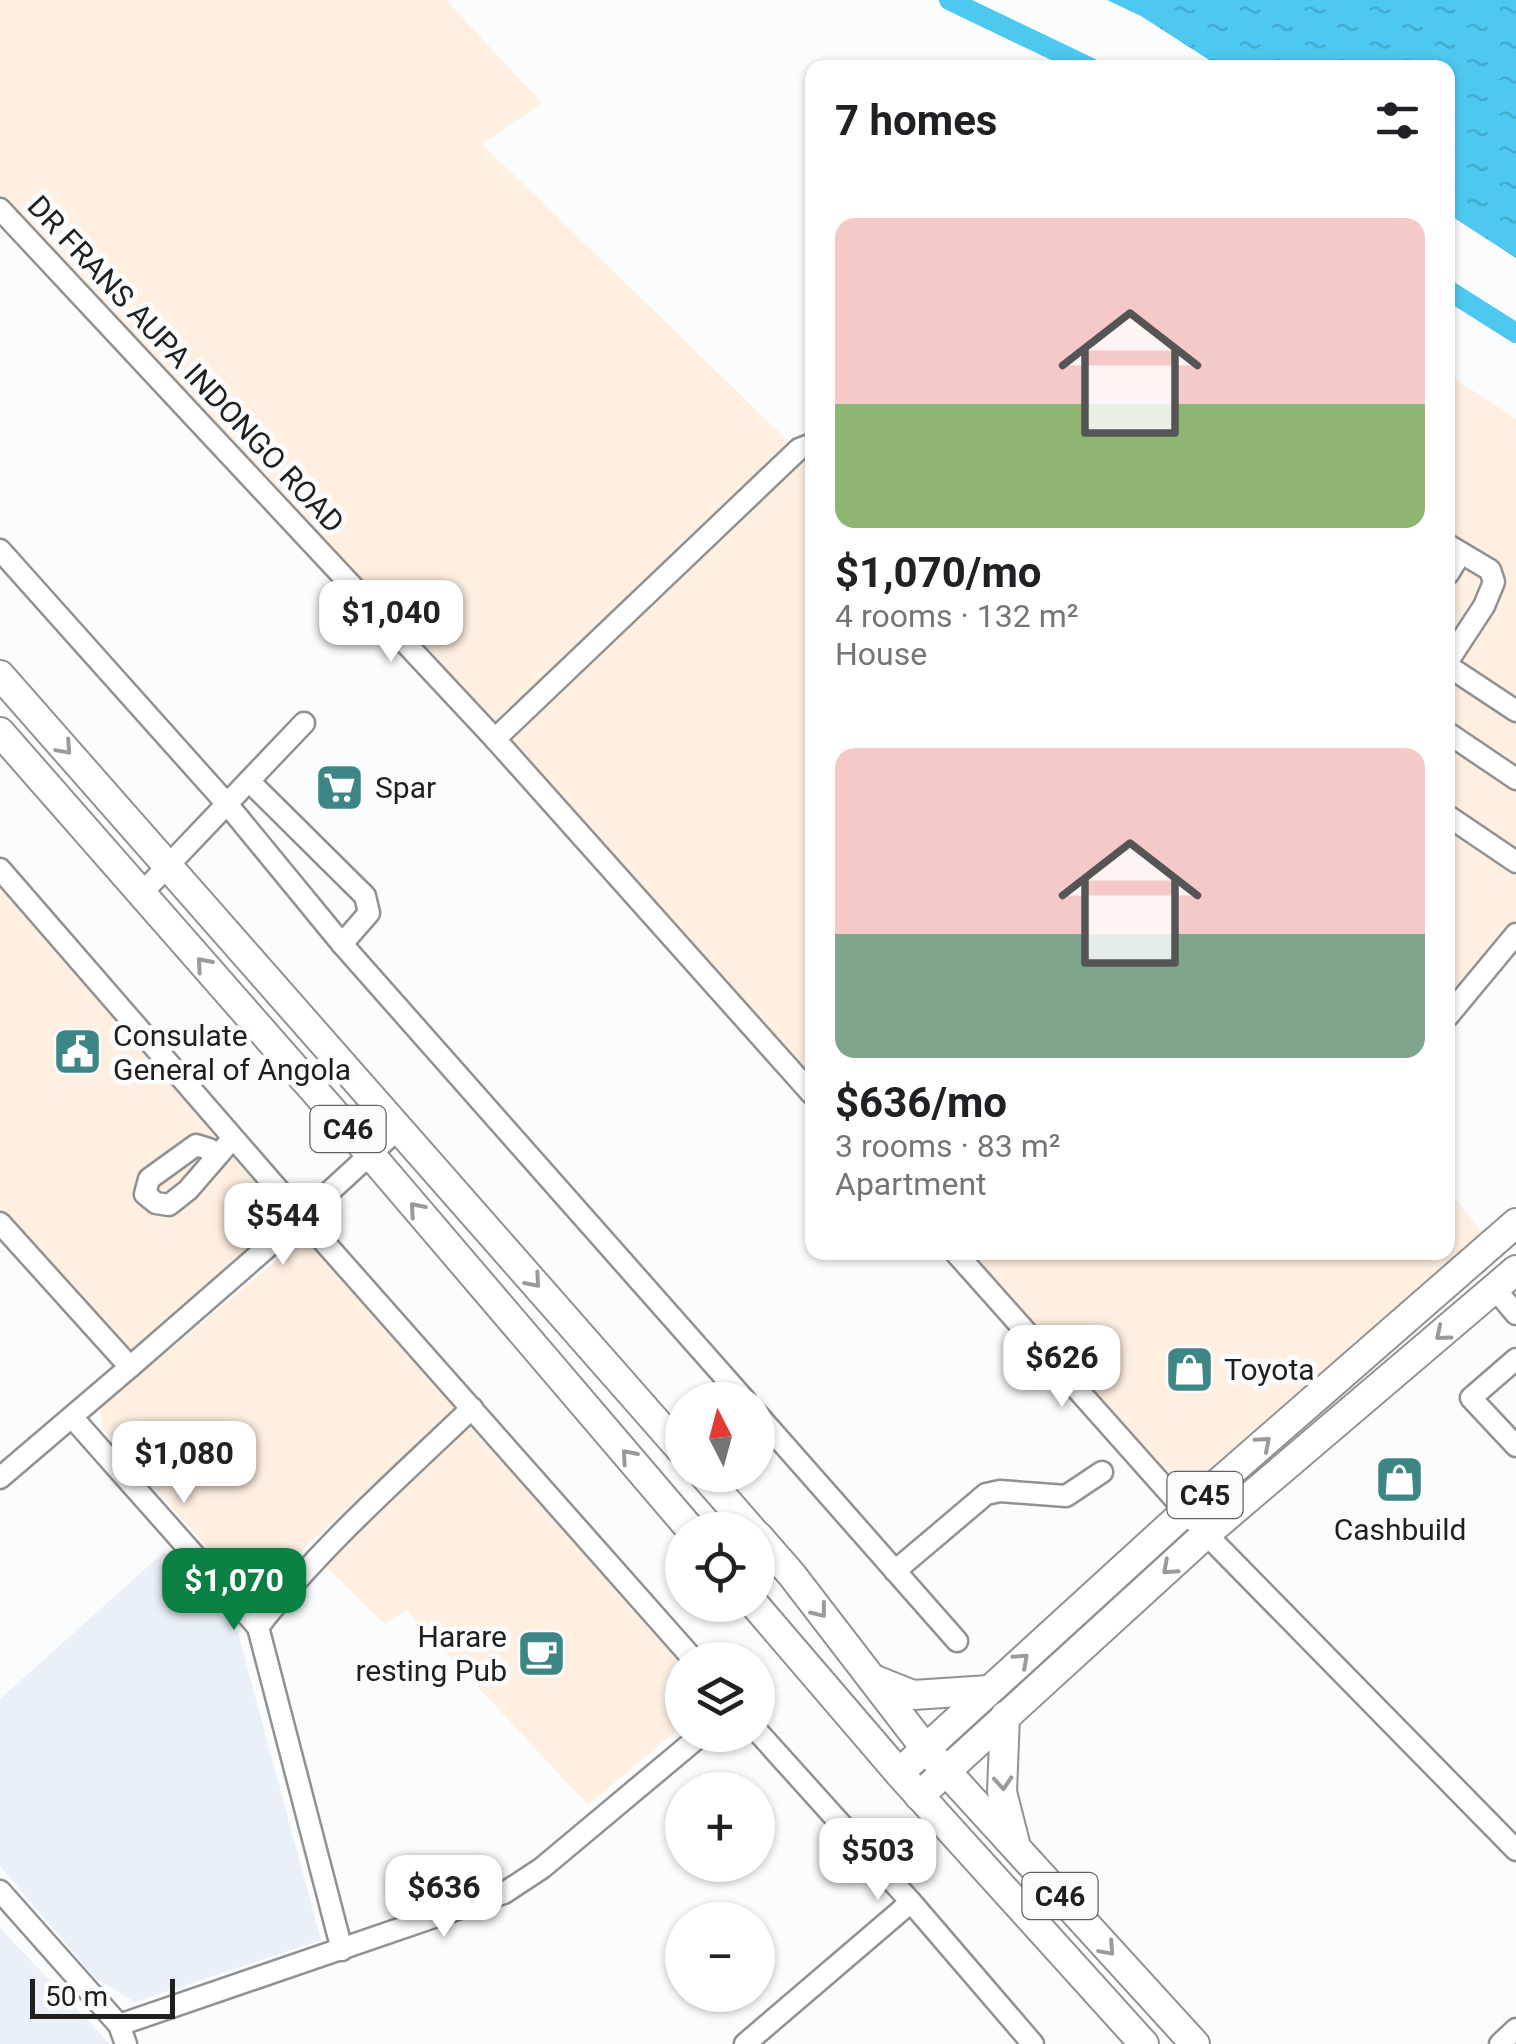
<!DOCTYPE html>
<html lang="en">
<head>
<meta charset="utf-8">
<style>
	:root { --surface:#fff; --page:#f6f6f6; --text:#202124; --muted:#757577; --accent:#0b8043 }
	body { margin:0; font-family:Roboto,sans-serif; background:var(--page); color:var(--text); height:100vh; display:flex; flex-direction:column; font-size:38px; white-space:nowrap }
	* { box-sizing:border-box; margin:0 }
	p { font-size:32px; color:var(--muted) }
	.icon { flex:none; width:55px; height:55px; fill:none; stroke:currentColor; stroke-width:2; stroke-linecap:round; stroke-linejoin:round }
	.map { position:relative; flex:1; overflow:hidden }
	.sheet { position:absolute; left:805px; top:60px; width:650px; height:1200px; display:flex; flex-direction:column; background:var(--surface); border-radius:20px; box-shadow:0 2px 8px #0004 }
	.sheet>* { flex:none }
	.needle { width:65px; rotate:354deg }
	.controls { position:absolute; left:665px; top:1382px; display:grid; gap:20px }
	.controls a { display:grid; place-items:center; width:110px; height:110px; border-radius:50%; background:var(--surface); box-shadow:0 2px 8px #0004; font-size:50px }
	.scale { position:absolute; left:30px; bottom:25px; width:145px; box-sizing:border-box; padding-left:10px; border:5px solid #1e1f1f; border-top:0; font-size:28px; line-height:35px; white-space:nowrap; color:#1e1f1f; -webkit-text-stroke:8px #fbfcfd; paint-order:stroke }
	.price { position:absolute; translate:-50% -85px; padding:0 22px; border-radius:20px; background:#fff; color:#222; font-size:32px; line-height:65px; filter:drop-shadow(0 2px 5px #0008) }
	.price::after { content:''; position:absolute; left:50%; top:60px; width:30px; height:22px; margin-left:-15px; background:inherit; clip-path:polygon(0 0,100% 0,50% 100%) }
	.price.current { background:var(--accent); color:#fff }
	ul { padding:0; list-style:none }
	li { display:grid; align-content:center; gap:20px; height:530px; padding:0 30px }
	li span { display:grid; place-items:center; height:310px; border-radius:20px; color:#555 }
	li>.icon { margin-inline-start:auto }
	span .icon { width:180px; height:180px; fill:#fffc; stroke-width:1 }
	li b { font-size:42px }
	h2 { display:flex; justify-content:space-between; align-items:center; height:120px; padding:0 30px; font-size:42px }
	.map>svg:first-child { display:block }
</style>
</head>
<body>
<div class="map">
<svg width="1516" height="2044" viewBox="0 0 1516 2044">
	<defs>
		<pattern id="water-ripples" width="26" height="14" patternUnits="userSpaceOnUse" patternTransform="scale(2.5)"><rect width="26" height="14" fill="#4dc8f1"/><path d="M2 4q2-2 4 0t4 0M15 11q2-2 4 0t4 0" fill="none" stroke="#43abce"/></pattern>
	</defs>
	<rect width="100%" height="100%" fill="#fbfcfd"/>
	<!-- commercial -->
	<g fill="#feefe1">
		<path d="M0,0h446l96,103 -60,41 330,320v630l-812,-885z"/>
		<path d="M1448,374l68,45v516l-68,81z"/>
		<path d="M0,887l289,329 -159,138 -130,-148z"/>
		<path d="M1448,1190l44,54 -306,267 -231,-258 493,-1z"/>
		<path d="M310,1239l147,167 -194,181 -20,1 -140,-159 -3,-21 198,-166z"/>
		<path d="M470,1427l212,235v64l-94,79 -182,-195 -21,14 -61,-59z"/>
	</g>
	<!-- built -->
	<g fill="#eaf0f7">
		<path d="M164,1552l74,81 83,307 -186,62 -40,-24 -95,-112v-167z"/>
		<path d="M0,1928l108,114 1,2h-109z"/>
	</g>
	<!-- water -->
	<path fill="url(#water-ripples)" d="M1107,0h409v258l-68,-44v-146l-228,-1 -79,-51z"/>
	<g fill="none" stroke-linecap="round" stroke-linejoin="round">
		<!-- canal -->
		<g stroke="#4dc8f1" stroke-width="20">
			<path d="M949,0l142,68"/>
			<path d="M1448,290l68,43"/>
		</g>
		<defs>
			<g id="minor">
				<path d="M0,209l495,530 317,355"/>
				<path d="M1448,545l42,25 4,12 -10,24 -36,55"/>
				<path d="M0,550l227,254 115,140 403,456"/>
				<path d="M1448,574l13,-21"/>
				<path d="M1448,666l68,45"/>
				<path d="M1448,733l68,46"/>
				<path d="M495,739l304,-290 13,-5"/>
				<path d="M249,781l116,115 4,17 -27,31"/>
				<path d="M1448,816l68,46"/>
				<path d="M0,869l302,348 392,443"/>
				<path d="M141,894l163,-171"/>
				<path d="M1448,1016l68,-82"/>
				<path d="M213,1158l-4,-9 -13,-4 -47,34 -4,15 11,9 13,2 19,-15 45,-52"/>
				<path d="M0,1223l130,144 -130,111"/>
				<path d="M955,1252l251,282 310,316"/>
				<path d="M1495,1289l21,25"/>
				<path d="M1516,1359l-45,39 45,48"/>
				<path d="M130,1367l172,-150 97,-89"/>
				<path d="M758,1415l199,226"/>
				<path d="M72,1417l186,210"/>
				<path d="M895,1571l91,-77 14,-3 66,5 36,-24"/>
				<path d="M758,1732l153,170 122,142"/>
				<path d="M0,1891l119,134 7,19"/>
				<path d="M342,1950l-84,-323c63,-81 140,-148 214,-219"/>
				<path d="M119,2025l385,-132 38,-25 159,-133"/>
				<path d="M745,2044l166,-142"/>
				<path d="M1500,2044l16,-15"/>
			</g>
			<g id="major">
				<path d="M0,675l682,776"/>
				<path d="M0,732l370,422 321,376"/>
				<path d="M704,1475l48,55"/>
				<path d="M758,1536l34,39 133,173 270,296"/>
				<path d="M755,1605l144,168 245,271"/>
				<path d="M873,1679l40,16 76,-5"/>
				<path d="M1005,1716l-3,76 13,51"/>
				<path d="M899,1773l287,-262 330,-288"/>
				<path d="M919,1796l287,-262 310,-264"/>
			</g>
		</defs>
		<!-- minor casing -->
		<use href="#minor" stroke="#909192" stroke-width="25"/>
		<!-- major casing -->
		<use href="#major" stroke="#909192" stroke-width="32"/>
		<!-- minor -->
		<use href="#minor" stroke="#fff" stroke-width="20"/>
		<!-- major -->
		<use href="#major" stroke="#fff" stroke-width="28"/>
	</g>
	<!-- one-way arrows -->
	<defs><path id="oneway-chevron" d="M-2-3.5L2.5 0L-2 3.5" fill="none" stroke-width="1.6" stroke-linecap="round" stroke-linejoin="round" transform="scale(2.5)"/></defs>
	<g stroke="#9a9a9a">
		<use href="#oneway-chevron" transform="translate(65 748) rotate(48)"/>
		<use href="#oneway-chevron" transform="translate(203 964) rotate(-131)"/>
		<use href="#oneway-chevron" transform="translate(416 1209) rotate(-131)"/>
		<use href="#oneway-chevron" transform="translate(534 1281) rotate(49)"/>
		<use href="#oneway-chevron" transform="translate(1442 1334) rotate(140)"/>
		<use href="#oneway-chevron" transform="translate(1264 1443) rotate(-41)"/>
		<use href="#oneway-chevron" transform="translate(628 1456) rotate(-131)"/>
		<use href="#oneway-chevron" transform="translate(1169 1568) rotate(138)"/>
		<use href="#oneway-chevron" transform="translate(820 1611) rotate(52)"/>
		<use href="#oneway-chevron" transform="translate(1022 1660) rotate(-42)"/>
		<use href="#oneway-chevron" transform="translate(1003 1783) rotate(86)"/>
		<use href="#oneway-chevron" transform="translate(1108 1949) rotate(48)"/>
	</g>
	<!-- icons -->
	<defs>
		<symbol id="supermarket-square" viewBox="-11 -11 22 22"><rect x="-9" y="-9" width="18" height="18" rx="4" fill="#3e8685" stroke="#fbfcfd"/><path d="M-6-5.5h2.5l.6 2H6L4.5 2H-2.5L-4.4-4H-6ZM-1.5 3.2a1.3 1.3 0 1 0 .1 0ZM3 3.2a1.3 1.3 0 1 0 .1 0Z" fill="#fff"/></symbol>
		<symbol id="civic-square" viewBox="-11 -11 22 22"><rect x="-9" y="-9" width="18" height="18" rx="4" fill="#3e8685" stroke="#fbfcfd"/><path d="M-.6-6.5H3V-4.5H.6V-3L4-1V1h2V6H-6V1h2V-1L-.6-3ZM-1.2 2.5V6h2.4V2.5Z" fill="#fff"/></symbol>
		<symbol id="shop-square" viewBox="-11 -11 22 22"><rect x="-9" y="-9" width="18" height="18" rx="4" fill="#3e8685" stroke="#fbfcfd"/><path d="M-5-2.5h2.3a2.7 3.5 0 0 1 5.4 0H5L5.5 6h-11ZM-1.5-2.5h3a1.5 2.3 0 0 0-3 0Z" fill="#fff"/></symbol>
		<symbol id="cafe-square" viewBox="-11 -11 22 22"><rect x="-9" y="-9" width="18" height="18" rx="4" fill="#3e8685" stroke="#fbfcfd"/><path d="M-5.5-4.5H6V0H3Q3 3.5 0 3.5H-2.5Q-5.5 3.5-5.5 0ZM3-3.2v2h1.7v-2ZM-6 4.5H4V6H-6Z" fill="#fff"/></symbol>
	</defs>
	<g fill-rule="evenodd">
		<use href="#supermarket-square" x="312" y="760" width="55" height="55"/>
		<use href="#civic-square" x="50" y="1024" width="55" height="55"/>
		<use href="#shop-square" x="1162" y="1342" width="55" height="55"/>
		<use href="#shop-square" x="1372" y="1452" width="55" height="55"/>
		<use href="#cafe-square" x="514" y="1626" width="55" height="55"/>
	</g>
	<g text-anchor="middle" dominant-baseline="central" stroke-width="10" stroke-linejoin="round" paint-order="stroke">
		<!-- shield labels -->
		<g fill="#fbfcfd" stroke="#606162" stroke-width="2.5">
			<rect x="310.5" y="1106" width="75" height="46" rx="8"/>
			<rect x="1167.5" y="1472" width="75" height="46" rx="8"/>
			<rect x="1022.5" y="1873" width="75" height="46" rx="8"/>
		</g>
		<g font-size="28" font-weight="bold" fill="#1e1f1f">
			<text x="348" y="1129">C46</text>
			<text x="1205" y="1495">C45</text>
			<text x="1060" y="1896">C46</text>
		</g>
		<!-- street labels -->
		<g font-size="30" fill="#1e1f1f" stroke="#fbfcfd">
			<text transform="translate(186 364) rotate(47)">DR FRANS AUPA INDONGO ROAD</text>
		</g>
		<!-- poi labels -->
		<g font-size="30" fill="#1e1f1f" stroke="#fbfcfd" text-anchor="start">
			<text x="375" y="787">Spar</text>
			<text x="113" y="1035">Consulate<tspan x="113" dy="34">General of Angola</tspan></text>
			<text x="1224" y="1369">Toyota</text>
			<text x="1400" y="1529" text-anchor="middle">Cashbuild</text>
			<text x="507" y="1636" text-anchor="end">Harare<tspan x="507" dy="34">resting Pub</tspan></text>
		</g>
	</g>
</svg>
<div class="controls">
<a><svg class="needle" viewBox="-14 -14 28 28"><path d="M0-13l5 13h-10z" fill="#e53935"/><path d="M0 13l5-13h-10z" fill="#757577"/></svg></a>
<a><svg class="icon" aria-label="locate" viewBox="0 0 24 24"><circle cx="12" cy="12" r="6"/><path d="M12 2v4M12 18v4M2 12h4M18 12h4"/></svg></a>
<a><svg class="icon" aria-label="layers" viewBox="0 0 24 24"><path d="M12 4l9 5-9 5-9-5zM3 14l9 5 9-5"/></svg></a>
<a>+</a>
<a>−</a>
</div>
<div class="scale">50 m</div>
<b class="price" style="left:391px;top:665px">$1,040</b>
<b class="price" style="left:283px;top:1268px">$544</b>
<b class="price" style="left:1062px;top:1410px">$626</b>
<b class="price" style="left:184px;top:1506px">$1,080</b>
<b class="price current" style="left:234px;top:1633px">$1,070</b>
<b class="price" style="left:878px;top:1903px">$503</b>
<b class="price" style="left:444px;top:1940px">$636</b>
<section class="sheet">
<h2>7 homes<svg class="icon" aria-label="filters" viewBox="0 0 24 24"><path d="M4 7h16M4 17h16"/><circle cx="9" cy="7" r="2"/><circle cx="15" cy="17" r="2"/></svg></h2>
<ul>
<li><span style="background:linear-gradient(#f6c9c9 60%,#8fb573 0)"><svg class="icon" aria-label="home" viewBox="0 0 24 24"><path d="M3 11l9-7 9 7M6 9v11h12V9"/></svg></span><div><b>$1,070/mo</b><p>4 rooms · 132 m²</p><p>House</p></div></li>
<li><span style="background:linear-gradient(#f6c9c9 60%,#7fa58c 0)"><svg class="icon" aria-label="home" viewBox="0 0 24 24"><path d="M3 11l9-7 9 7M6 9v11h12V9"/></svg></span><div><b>$636/mo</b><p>3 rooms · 83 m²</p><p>Apartment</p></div></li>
</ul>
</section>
</div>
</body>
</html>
